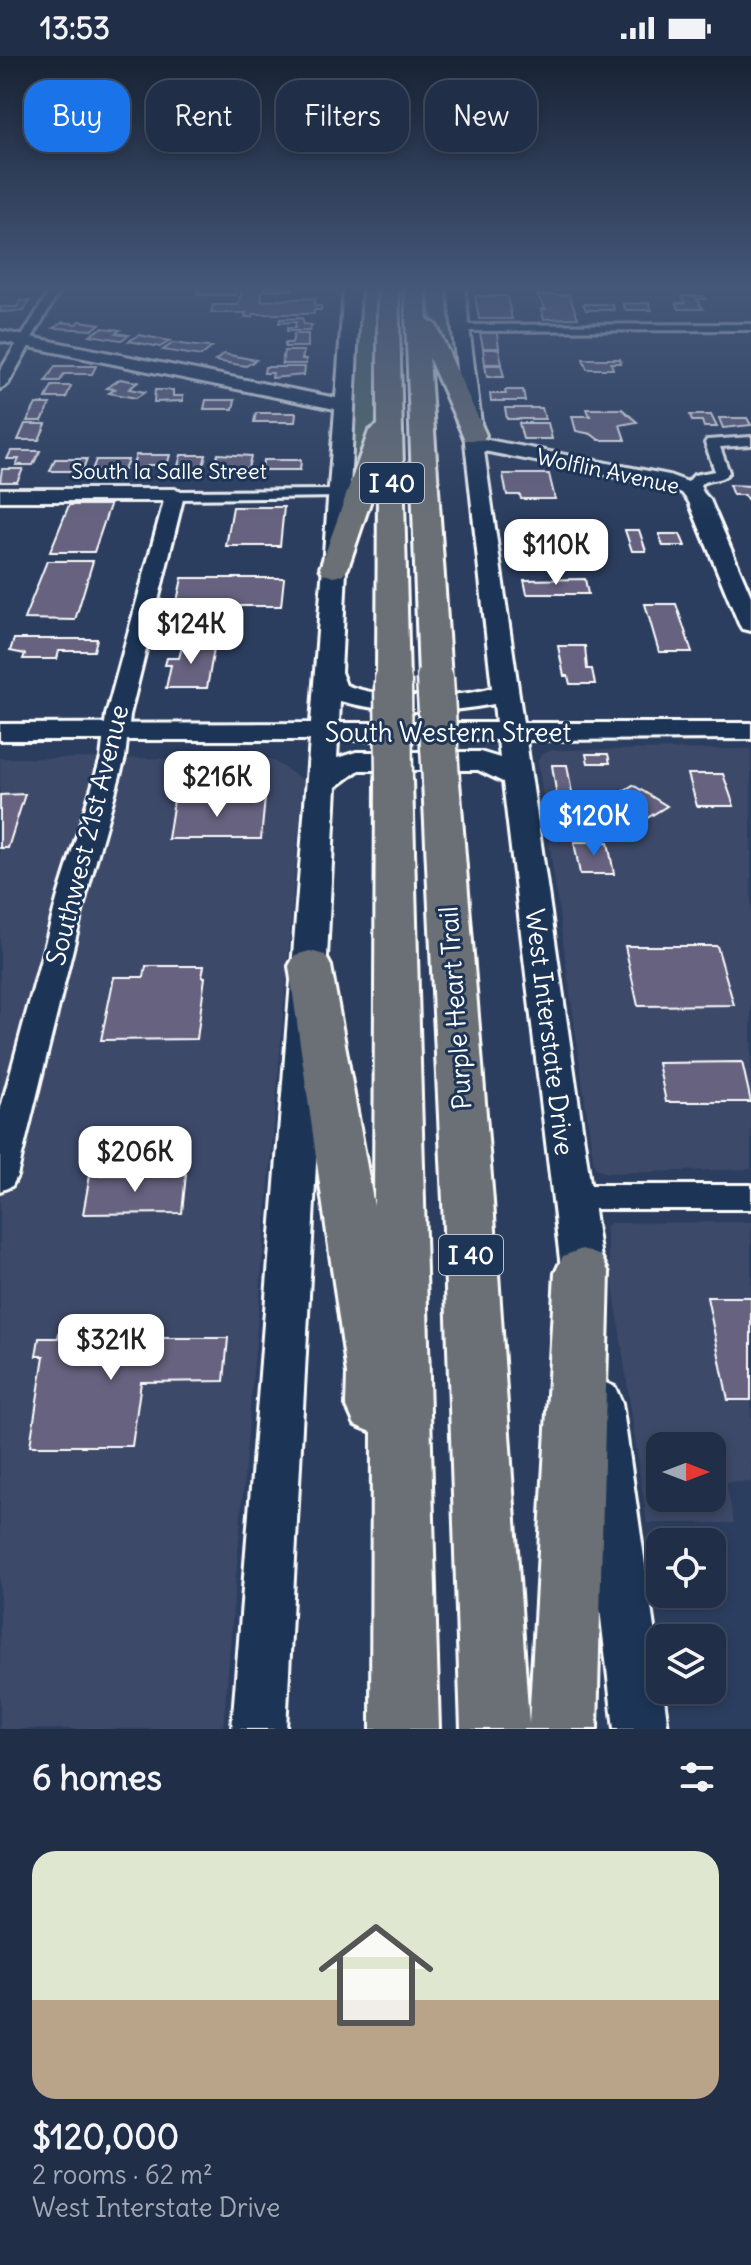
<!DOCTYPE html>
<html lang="en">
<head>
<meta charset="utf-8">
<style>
	:root { --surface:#212e47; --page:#2d3a52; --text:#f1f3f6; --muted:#a2a8b4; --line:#3e4a60; --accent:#1a73e8 }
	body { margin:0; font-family:Delius,sans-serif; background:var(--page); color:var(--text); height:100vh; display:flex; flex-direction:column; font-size:30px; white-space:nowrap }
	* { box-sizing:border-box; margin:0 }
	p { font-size:26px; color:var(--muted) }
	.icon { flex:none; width:44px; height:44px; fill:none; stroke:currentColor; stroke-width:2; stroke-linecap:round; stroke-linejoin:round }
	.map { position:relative; height:1673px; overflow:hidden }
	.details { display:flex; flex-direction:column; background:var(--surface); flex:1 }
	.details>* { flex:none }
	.banner { position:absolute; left:24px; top:24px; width:704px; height:72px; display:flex; gap:16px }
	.needle { width:52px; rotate:90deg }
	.fabs { position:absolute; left:646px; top:1376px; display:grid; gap:16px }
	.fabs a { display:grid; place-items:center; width:80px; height:80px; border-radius:16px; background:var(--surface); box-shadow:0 4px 12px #0003,0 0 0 2px var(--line); font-size:40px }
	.price { position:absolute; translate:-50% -68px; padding:0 18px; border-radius:16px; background:#fff; color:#222; font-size:26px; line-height:52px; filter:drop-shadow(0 2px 4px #0008) }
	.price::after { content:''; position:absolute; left:50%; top:48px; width:24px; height:18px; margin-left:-12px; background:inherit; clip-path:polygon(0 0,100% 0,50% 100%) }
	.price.selected { background:var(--accent); color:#fff }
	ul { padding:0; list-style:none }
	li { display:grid; align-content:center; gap:16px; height:424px; padding:0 32px }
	li span { display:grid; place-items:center; height:248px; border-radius:24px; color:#555 }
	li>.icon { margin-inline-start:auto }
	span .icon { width:144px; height:144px; fill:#fffc; stroke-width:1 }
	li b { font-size:34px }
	h2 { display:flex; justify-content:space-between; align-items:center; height:96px; padding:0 32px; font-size:34px }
	.tag { padding:0 28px; border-radius:24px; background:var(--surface); box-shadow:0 4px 12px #0003,0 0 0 2px var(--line); font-size:28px; line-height:72px }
	.tag.selected { background:var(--accent); color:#fff }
	.status { display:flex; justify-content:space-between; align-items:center; height:56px; padding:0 40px; background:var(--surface); direction:ltr }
	.status svg { height:22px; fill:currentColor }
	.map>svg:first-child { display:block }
</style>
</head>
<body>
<div class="status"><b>13:53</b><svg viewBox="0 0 49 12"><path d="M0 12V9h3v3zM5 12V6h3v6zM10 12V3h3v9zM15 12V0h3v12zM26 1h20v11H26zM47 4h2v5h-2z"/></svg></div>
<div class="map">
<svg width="751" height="1673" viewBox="0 0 751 1673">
	<rect width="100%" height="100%" fill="#2c3e5f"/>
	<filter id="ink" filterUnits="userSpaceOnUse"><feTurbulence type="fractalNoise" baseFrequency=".0125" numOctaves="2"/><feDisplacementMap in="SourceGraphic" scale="16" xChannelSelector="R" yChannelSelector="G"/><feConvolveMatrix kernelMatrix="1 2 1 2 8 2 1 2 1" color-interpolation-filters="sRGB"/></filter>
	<g filter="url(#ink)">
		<!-- built -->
		<g fill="#3d4969" fill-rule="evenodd">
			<path d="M751,693v420l-144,4 -9,-3 -4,-5 -56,-404 3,-6 11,-5z"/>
			<path d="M0,702l270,1 33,21 -80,949h-223z"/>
			<path d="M751,1166v260h-25l8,41h-87l-42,-296 6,-4zM660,1390h52v52h-52z"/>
		</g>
		<!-- green -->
		<g fill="#566d6a" stroke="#aab6b4" stroke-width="2">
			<path d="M357,231h23l-1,129 -10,41 -22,46z"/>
			<path d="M427,231h19l15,97 -28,-56z"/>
		</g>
		<!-- building -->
		<g fill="#66627f" stroke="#fff" stroke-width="2">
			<path d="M200,231h38l-2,8h-39z"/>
			<path d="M243,231h49v3h-29l-2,11 54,-3 -1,8h7v4h-7v4h-61l-1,3h-7l1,-4h-35l2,-8h25z"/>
			<path d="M537,239h32l9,23 -34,1 -3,-10h5z"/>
			<path d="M475,240h32l5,23h-33z"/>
			<path d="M682,240h21l2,3h-8l6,10h-24l-3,-6h9z"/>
			<path d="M20,245h10l-6,10 -24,1v-5h17z"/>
			<path d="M649,247l3,7h-26l-3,-6z"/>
			<path d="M583,248h21l9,1 1,5h-28z"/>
			<path d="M302,262l2,6 8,1 -3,6h-22v-3h8l1,-6 -17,1 1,-4z"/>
			<path d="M80,265l20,3 -8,6 -38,-2 9,-6 13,2z"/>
			<path d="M102,272l18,2 -4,3 13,2 -8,5 -31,-5z"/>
			<path d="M480,277h17l2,15h-16z"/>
			<path d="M294,278h14v13h-23v-4h7z"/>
			<path d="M139,279l31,6 -10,6 -31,-6z"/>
			<path d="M173,287l23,3 16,1 -11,9 -38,-6z"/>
			<path d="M483,293h16l3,15h-17z"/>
			<path d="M284,295h20l-2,8h4v5h-24z"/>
			<path d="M224,298l32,6 -10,6 -31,-5z"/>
			<path d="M583,303h37l1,4h-10l2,6h-26z"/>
			<path d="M485,309h16l3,12h-17z"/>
			<path d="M55,310h41l-4,8h-28l-4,7h-14z"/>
			<path d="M265,311h40l-1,8 -32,3 1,-5h-9z"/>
			<path d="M120,323l18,3 -9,7 16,3 -9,6 -27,-5 6,-4 -8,-1z"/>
			<path d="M52,330h19l-5,12h-20z"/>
			<path d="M155,334h18v6h10v5l-29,1z"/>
			<path d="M505,334h18l2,11h-34l-1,-7h16z"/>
			<path d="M206,344h29l-2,9h-29z"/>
			<path d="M36,348h14l-8,17h-15z"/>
			<path d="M505,352h37l3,11h-38z"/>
			<path d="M587,353h35l15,13 -17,3 5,15h-26l-8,-6 -15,-3 -4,-15h18z"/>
			<path d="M256,357h40l-1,9h-41z"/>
			<path d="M690,359h21l6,12h-13l-2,-6h-10z"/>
			<path d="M719,362h28l4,7 -28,3z"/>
			<path d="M519,367h29l4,16h-29z"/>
			<path d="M25,368h21l-7,16h-21z"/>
			<path d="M11,395h29l-7,14h-17l3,-6h-12z"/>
			<path d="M218,398l33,2 -3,12 -34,2z"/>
			<path d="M136,399h34l-3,10h-19l-1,5h-16z"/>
			<path d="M181,399h25l-4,15h-18l1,-4h-7z"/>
			<path d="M55,403h32l-5,12h-32z"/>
			<path d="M96,404h32l-4,10h-32z"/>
			<path d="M263,404h38l-1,10h-38z"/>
			<path d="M2,413h21l-6,13h-17z"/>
			<path d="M503,418h46l6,25h-34l-1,-4h-13z"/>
			<path d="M729,429l22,1v18l-7,-9h-11z"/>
			<path d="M69,449h41l-16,47h-44z"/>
			<path d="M233,451h51l-4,39h-54z"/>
			<path d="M625,474h14l7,21h-14z"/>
			<path d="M659,478h21l5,12h-22z"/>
			<path d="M47,505h46l-18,59 -51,-1z"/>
			<path d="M182,522h102l-3,28h-105z"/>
			<path d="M585,523l3,15h-61l-3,-14z"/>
			<path d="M645,548h31l16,48h-33z"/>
			<path d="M14,583h83l-3,12h-35l-2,8h-34l2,-5 -15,-3z"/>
			<path d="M183,587h32l-8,45h-41l5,-23h-6l2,-7h12z"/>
			<path d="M558,590h27l2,23h5l3,15h-25l-2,-8h-4z"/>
			<path d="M586,698h22l2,9h-22z"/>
			<path d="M552,709h15l7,39h-16z"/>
			<path d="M688,718h35l11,32h-37z"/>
			<path d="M633,729l34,21 -28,17 -33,-21z"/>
			<path d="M25,738l-17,54h-8v-53z"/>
			<path d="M265,742l-4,41h-93l6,-39z"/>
			<path d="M574,786h34l6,32h-34z"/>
			<path d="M625,890h92l17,59 -96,1z"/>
			<path d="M146,910h58l-2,11h3l-8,62 -96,1 13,-63h30z"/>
			<path d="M742,1006l9,40h-85l-8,-39z"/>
			<path d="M186,1118l-4,39 -99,1 7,-39z"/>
			<path d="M707,1241h44v103h-23z"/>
			<path d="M60,1274h88l-1,8h81l-4,43 -83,1 -9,64h-102l14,-90h-8l3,-18h19z"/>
		</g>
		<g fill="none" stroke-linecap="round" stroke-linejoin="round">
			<defs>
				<g id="minor">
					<path d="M52,231h10l-33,56h-8l-2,-2z"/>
					<path d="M751,268v6l-290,1 -6,-3 6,-3z"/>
					<path d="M751,381v8l-31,2 9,25c-8,11 -20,5 -29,13l6,15 -7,4 -5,-1 -8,-19 8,-9 21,-4 -10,-28 2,-3z"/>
					<path d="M339,434l5,1v6l-169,2 -7,-4 7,-4z"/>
					<path d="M572,1129h179v24h-179l-10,-4 -4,-8 4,-8z"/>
				</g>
				<g id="tertiary">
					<path d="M25,281l7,4 -24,43 -8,5v-18l20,-33z"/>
					<path d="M0,433h175l9,6 -54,220 -5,43 -39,138 -69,280 -5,10 -12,5v-80l58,-215 43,-138 5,-43 58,-214h-164z"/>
				</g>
				<g id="secondary">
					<path d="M344,231h16l-19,385 5,13c37,15 108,14 146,3l-44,-401h16l19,152 186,36 27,10 14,15 41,96v35l-9,-2 -3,-5 -50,-122 -7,-9 -19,-7 -179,-35 39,272h228v16l-225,1 80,553 -6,14 -15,6 -15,-6 -6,-14 -61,-511 -25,-12h-119l-23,17 -50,942h-54l78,-989h-310v-16l311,-1 24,-314 -335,-68v-10l336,67zM340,645c50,13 103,13 154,3l2,19h-157zM338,684h160l2,18 -20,-6h-124l-19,6z"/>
					<path d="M599,1324l16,7 7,16 38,267v20h3l5,39h-54l-38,-326 7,-16z"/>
				</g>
				<g id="motorway">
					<path d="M378,231h20l11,393 -4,7 -12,3 -12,-3 -4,-7 1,-201 -30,89 -4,6 -10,3 -10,-3 -4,-6 49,-137 9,-6z"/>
					<path d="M405,231h20l2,32 9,6 50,110 -3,5h-18l-36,-82 22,320 -4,7 -12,3 -12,-3 -4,-7z"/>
					<path d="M394,713l13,3 5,8 27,949h-68l1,-297 -17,-7 -9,-20 1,-31 -58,-408 6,-11 15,-4 15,4 6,11 43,240 2,-426 5,-8z"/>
					<path d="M441,714l13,3 5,8 34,420 36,523 26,-451 8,-17 19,-7 19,7 8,17 -12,456h-136l-18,-528 -20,-420 5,-8z"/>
				</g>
			</defs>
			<!-- minor casing -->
			<use href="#minor" stroke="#fff" stroke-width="6"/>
			<!-- tertiary casing -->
			<use href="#tertiary" stroke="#fff" stroke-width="6"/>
			<!-- secondary casing -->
			<use href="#secondary" stroke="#fff" stroke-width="6"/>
			<!-- motorway casing -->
			<use href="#motorway" stroke="#fff" stroke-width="6"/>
			<!-- minor -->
			<use href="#minor" fill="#1d3557" fill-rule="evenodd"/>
			<!-- tertiary -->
			<use href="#tertiary" fill="#1d3557" fill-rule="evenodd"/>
			<!-- secondary -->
			<use href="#secondary" fill="#1d3557" fill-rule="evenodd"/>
			<!-- motorway -->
			<use href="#motorway" fill="#6a7074" fill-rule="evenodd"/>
			<defs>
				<g id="motorway-bridge">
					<path d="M435,622l6,103"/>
					<path d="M393,624l1,100"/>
				</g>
			</defs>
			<!-- motorway-bridge casing -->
			<use href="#motorway-bridge" stroke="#fff" stroke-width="41" stroke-linecap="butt"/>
			<!-- motorway-bridge -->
			<use href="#motorway-bridge" stroke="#6a7074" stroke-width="36"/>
		</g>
	</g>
	<!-- sky -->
	<linearGradient id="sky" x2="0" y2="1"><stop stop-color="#182234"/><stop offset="0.5" stop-color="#45587a"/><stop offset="1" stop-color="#45587a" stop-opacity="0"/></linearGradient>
	<rect width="751" height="465" fill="url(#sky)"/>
	<g text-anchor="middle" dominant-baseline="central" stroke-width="6" stroke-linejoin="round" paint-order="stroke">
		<!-- far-street labels -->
		<g font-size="22" fill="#fff" stroke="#1d3557">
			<text x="169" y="415">South la Salle Street</text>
			<text transform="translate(608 415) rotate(12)">Wolflin Avenue</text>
		</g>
		<!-- shield labels -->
		<g fill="#1d3557" stroke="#bbc2cd" stroke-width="2">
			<rect x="360" y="407" width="64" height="40" rx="6"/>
			<rect x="439" y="1179" width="64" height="40" rx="6"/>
		</g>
		<g font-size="24" font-weight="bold" fill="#fff">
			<text x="392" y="427">I 40</text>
			<text x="471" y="1199">I 40</text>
		</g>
		<!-- street labels -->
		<g font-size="26" fill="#fff" stroke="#1d3557">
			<text x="448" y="676">South Western Street</text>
			<text transform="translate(87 779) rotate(-76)">Southwest 21st Avenue</text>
			<text transform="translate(455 952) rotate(-94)">Purple Heart Trail</text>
			<text transform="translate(550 976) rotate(83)">West Interstate Drive</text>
		</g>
	</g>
</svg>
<div class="fabs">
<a><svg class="needle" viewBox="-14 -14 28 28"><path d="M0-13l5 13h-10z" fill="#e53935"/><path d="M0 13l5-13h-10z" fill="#a2a8b4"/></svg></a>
<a><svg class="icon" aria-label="locate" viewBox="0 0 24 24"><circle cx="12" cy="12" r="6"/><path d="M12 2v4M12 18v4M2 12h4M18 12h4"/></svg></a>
<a><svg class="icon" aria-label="layers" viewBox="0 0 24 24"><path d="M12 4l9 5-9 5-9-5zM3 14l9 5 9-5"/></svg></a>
</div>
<b class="price" style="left:556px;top:531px">$110K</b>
<b class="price" style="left:191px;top:610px">$124K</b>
<b class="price" style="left:217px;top:763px">$216K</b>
<b class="price selected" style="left:594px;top:802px">$120K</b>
<b class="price" style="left:135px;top:1138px">$206K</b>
<b class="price" style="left:111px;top:1326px">$321K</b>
<div class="banner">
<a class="tag selected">Buy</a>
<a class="tag">Rent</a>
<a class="tag">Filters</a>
<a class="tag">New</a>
</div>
</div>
<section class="details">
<h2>6 homes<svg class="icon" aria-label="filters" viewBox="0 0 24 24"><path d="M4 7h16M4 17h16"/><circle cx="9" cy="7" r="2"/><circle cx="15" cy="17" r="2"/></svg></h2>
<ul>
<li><span style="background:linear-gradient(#dfe7d0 60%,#b9a48a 0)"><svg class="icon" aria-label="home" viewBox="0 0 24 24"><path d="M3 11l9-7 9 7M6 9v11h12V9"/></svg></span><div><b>$120,000</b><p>2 rooms · 62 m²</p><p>West Interstate Drive</p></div></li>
</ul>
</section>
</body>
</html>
